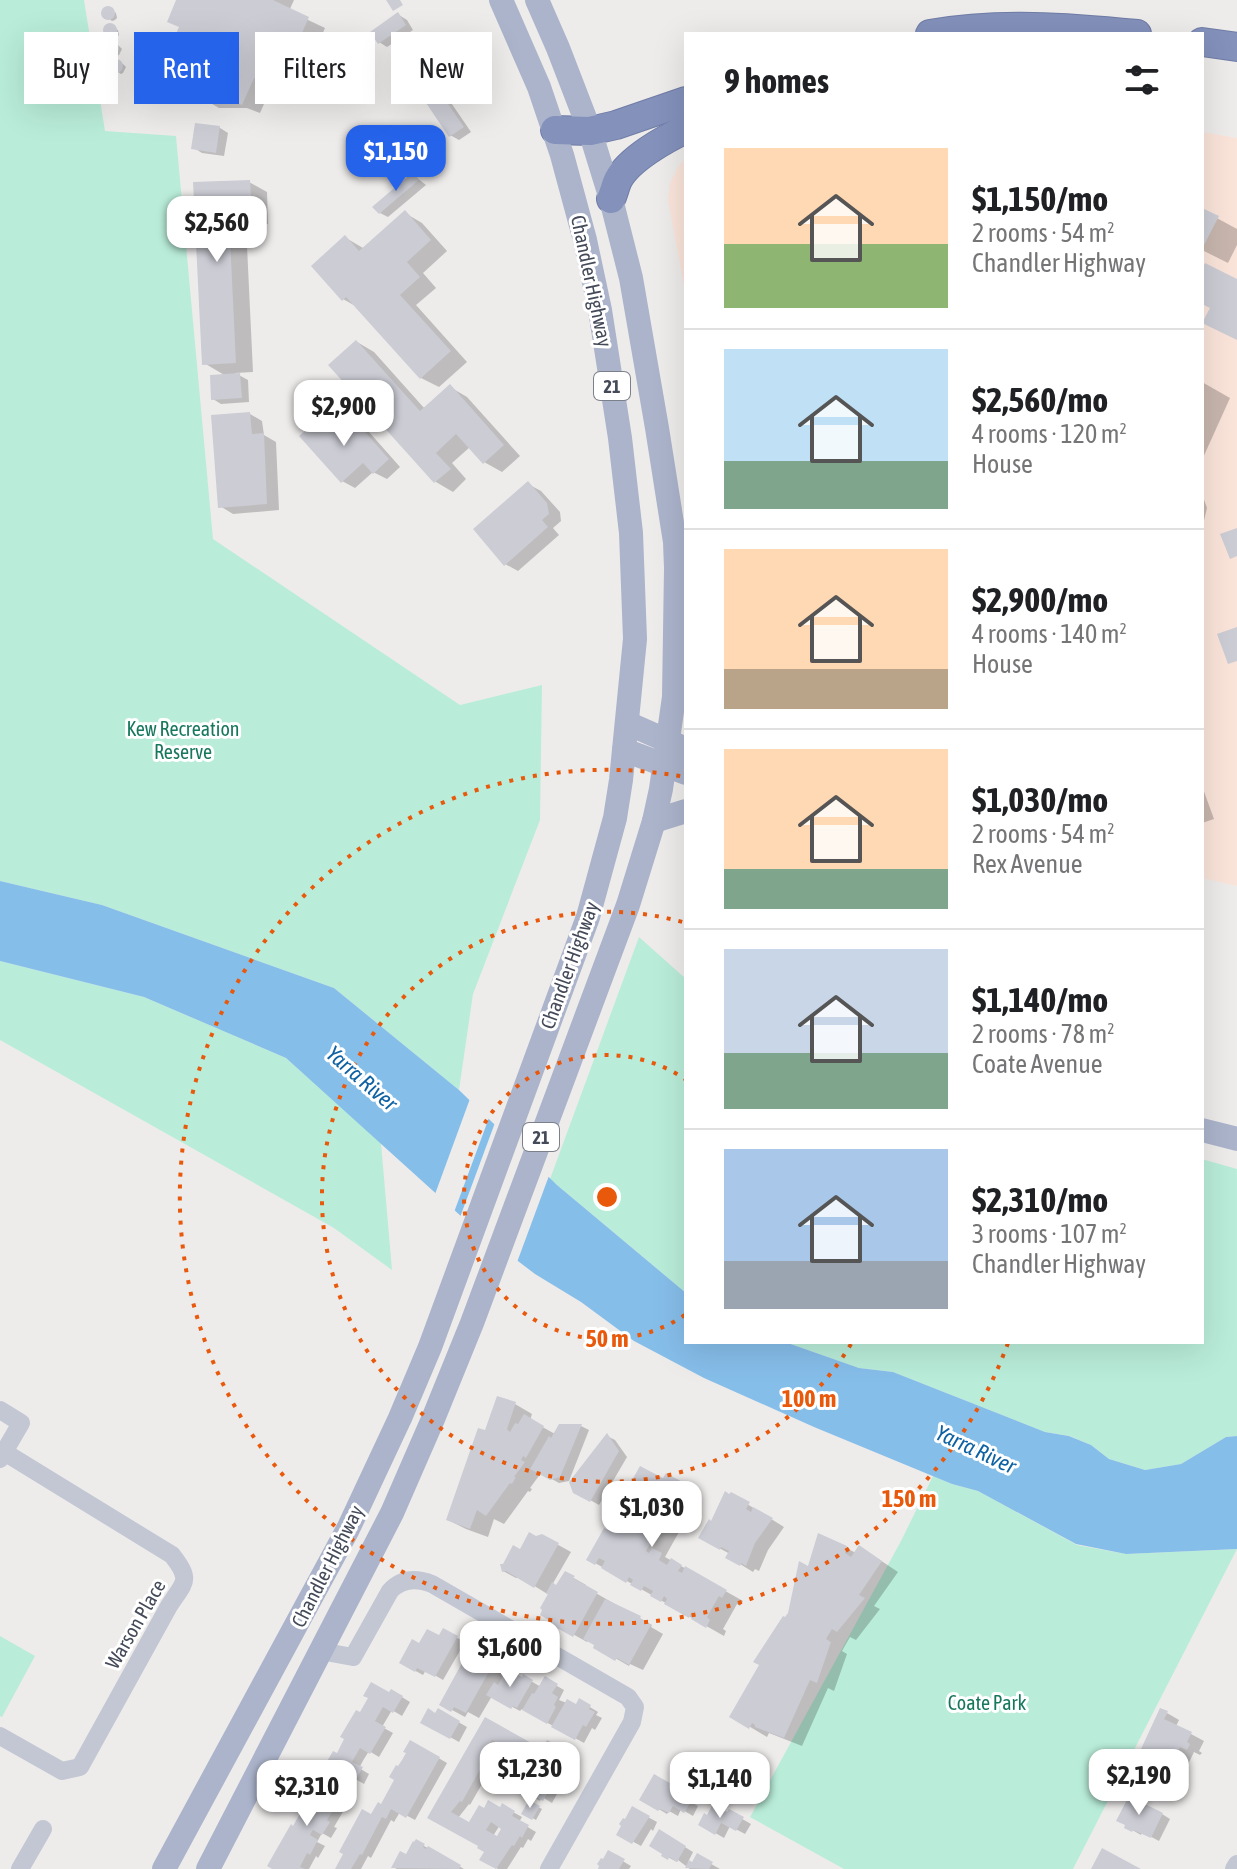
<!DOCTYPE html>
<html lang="en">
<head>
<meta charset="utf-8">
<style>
	:root { --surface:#fff; --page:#f6f6f6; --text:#202124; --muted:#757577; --line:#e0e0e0; --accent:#2563eb }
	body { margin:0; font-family:"Asap Condensed",sans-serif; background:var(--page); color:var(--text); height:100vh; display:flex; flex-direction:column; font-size:30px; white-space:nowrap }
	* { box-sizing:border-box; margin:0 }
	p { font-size:26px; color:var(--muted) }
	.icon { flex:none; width:44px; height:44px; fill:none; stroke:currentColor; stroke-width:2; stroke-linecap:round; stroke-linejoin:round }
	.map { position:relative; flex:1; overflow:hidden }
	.side { position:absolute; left:684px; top:32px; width:520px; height:1312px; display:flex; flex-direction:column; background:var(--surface); border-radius:0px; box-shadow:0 8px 32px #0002 }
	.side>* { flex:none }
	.top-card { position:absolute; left:24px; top:32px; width:540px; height:72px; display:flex; gap:16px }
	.price { position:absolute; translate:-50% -68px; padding:0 18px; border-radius:16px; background:#fff; color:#222; font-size:26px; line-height:52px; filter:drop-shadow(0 2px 4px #0008) }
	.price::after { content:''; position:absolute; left:50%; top:48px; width:24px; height:18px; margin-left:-12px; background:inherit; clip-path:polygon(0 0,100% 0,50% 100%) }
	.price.active { background:var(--accent); color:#fff }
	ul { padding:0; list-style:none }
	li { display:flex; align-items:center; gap:24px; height:200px; padding:0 40px }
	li+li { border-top:2px solid var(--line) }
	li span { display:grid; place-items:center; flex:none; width:224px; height:160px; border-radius:0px; color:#555 }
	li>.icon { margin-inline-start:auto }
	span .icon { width:96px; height:96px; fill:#fffc; stroke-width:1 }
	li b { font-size:34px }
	h2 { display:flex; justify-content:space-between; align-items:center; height:96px; padding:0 40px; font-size:34px }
	.pill { padding:0 28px; border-radius:0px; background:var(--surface); box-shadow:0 8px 32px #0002; font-size:28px; line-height:72px }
	.pill.active { background:var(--accent); color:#fff }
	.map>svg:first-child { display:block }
</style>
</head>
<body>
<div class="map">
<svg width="1237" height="1869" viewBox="0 0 1237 1869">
	<rect width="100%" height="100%" fill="#eeeceb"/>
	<!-- medical -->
	<g fill="#fae4da">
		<path d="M1202,132l35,6v748l-35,-8z"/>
		<path d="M686,158v139l-18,-97 2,-17 8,-16z"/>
	</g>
	<!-- green -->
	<g fill="#b9edd9">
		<path d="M0,0h84l21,131 71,5 37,403 247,166 82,-20 -2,135 -67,174 -14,96 -125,-102 -232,-83 -102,-24z"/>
		<path d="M639,937l47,42v314l-136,-114z"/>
		<path d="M0,961l144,36 142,61 95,85 11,127 -58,-42 -334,-188z"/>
		<path d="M1202,1159l35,10v267l-11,1 -45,27 -36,6 -36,-11 -18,-14 -21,-9 -25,-4 -152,-60 -34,-4 -74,-26h417z"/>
		<path d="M933,1476l19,8 26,7 99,54 49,9 111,-5 -164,320h-229l-94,-52 151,-276z"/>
		<path d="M0,1636l35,20 -33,61 -2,-1z"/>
	</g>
	<!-- water -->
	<path fill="#86beea" d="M0,881l102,24 232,83 125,102 98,95 129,108v49h99l74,26 34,4 152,60 24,4 22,9 18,14 36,11 36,-6 45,-27 11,-1v113l-111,5 -50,-10 -98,-53 -26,-7 -138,-57 -110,-49 -70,-37 -53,-39 -46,-28 -62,-47 -187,-169 -142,-61 -144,-36z"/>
	<!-- pier -->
	<g fill="#eeeceb">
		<path d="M471,1096l19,19 -37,100 -19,-18z"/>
		<path d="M496,1120l54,53 -34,92 -57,-45z"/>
	</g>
	<!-- shadow -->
	<g fill="#0003" fill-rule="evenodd">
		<path d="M178,0h116l-5,11 36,17 -30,68 -23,-10 -12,27 -13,-5h-28l-17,-10 8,-19 -42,-21 13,-30z"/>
		<path d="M109,8l7,5 1,5 -2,2 -3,1 -9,-7 1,-4z"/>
		<path d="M399,15l8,5 6,10 -26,17 -8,-5z"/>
		<path d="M107,26l11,4 1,5 -2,2h-5l-7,-5z"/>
		<path d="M110,44l9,2 3,3 -3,6 -3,1 -8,-6z"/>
		<path d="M114,62l9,2 3,3 -3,6 -2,1 -9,-6z"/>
		<path d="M431,81l8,4 32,47 -12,8 -9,-5z"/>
		<path d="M197,125l23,3 8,5 -4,23 -22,-3 -8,-5z"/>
		<path d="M413,175l13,10 -38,32 -8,-4z"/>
		<path d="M249,182l18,10 1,32 -22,1 7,147 -18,1 13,7 1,22 -28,2 -8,-5 13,-23 -22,-13 -8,-179z"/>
		<path d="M1202,210l35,19v16l-9,18 -26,-13z"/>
		<path d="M405,213l17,10 25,28 -24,22 13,15 -20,17 51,57 -28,25 -18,-9 -62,-70 -16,-9 3,-61 17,10z"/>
		<path d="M357,342l17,10 51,57 25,-22 17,10 53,59 -18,16 -18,-10 -14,-15 -18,16 14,16 -13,13 -17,-10 -105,-116z"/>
		<path d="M1202,382l28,16 -28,62z"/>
		<path d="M250,414l12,7 2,14 12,7 3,68 -46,4 -13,-8z"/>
		<path d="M349,416l13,8 38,43 -13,12 -14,-7 -18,16 -13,-7 -22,-60 14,9z"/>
		<path d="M528,484l13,7 19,21 1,9 -8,7 6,7 -41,36 -13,-7z"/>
		<path d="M1202,494l5,14 -5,21z"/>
		<path d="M1202,786l12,33 -12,4z"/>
		<path d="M515,1404l17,10 -2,6 25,14 26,-8 8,4 -20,51 -10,2 -18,-10 -11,15 2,1 -2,3 -2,-1 -24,33 -10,-5 -6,18 -22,-8 -18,-9 38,-87z"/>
		<path d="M607,1436l8,4 12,17 -28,48 -25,-14z"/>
		<path d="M667,1476l35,20 -11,19 -2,-1 -24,43 78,44 -3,5 -3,-2 -14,25 3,2 -2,5 -136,-77 20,-27 15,-25 41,-26z"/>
		<path d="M731,1494l53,33 -16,23 -9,21 -4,-2 -2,3 -13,-8 -10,-10 -29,-16z"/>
		<path d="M542,1536l29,16 -19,33 5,3 8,-15 21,12 -1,2 67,38 -1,2 12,7 -20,36 -13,-6 -1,2 -33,-19 1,-2 -9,-5 -1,2 -34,-19 -4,-28 -29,-18 -4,1 -13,-7 32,-33z"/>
		<path d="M846,1548l10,5 21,5 21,14 -24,34 6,3 -24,31 -6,-3 -8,14 5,3 -13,37 -6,-3 -26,58 -33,-13 -2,4 -35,-21 54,-96 23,-51z"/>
		<path d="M444,1631l21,11 -22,38 -17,-10 -3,5 -22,-12 19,-17 20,-8z"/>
		<path d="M473,1641l27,13 -3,6 11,6 -2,4 17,9 1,-2 17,10 4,-8 19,11 -5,10 18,7 3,-6 18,11 -2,3 6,3 -7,12 -3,-2 -8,15 -58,-32 -4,-2 -2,2 -28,-15 -13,22 -11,-6 -3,5 -24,-13 30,-52z"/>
		<path d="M392,1691l18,11 -8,14 -10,-6 -10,17 11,6 -14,24 -10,-6 -5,8 -5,9 10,6 -5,10 -36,-20 10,-8 22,-41 30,-21z"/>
		<path d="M439,1711l28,16 -8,15 -36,-20 13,-7z"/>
		<path d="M1167,1713l12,7 -3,6 28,15 -5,10 3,2 -2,2 -6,-3 -17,35 -20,-9 -4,8 -22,-12z"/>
		<path d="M485,1720l57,32 6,-10 23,13 -13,27 2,1 -6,9 3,2 -5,9 -10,-6 -2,4 -26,-15 -2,-37 -11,-7 -6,11 2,1 -4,6 2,1 -25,44 -1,-1 -11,14 11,7 16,-15h15l2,-4 20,11 -3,5 17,10 -5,9 -3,-2 -5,9 -2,-1 -14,22h-9l-16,-9 4,-8 -6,-7 -50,-28zM534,1764l5,2 -7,12 -4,-2zM500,1825l4,3 -6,11 -5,-3z"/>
		<path d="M411,1742l36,21 -32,57 -15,-8 -6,10 -3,-2 -20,38 -3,-2 -7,13h-24l35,-52 9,-11 16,-27z"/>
		<path d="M655,1776l34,20 -2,4 11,6 -5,10 -12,-7 -3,7 -9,-5 -2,3 -25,-15z"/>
		<path d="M320,1783l32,18 -6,10 -2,-1 -10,17 3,1 -6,10 -9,-5 -5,9 8,4 -7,12 -2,-2 -7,13h-34l19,-40z"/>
		<path d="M530,1803l12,6 -6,11 -12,-7z"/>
		<path d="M633,1809l24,13 -4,9 -2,-2 -10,17 -22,-12z"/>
		<path d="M730,1812l21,12 -6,10 -15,-8 -6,12 -24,-14 28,-9z"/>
		<path d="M1162,1814l8,5 -11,22 -17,-9 -1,3 -14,-8z"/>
		<path d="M660,1832l33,20 -5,10 5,2 4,-8 23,13h-30l-12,-9 -1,2 -13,-7z"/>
		<path d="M417,1842l47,27h-67l-4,-2 13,-11z"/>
		<path d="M609,1853l22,13 -2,3h-29z"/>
	</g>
	<!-- building -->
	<g fill="#cbccd4" fill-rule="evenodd">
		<path d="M176,0h97l36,17 -31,71 -24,-10 -12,27 -15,-6h-27l9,-21 -44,-19 14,-32 -12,-5z"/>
		<path d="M386,0h14l3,5 -10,6z"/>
		<circle cx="108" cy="13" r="7"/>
		<path d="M398,12l8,13 -28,19 -8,-12z"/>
		<circle cx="110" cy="30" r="7"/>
		<circle cx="112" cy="48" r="7"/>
		<circle cx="116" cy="66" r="7"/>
		<path d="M430,78l34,49 -15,10 -33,-49z"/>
		<path d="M195,123l25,3 -4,27 -25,-4z"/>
		<path d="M413,172l6,8 -40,34 -7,-7z"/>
		<path d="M250,180l2,35 -23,1 7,147 -34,2 -9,-183z"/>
		<path d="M1202,208l17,8 -17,33z"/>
		<path d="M405,210l26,30 -24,22 13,15 -20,18 51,56 -31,28 -74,-82 -4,4 -31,-35 34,-31 14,16z"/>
		<path d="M1205,263l32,16v61l-35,-17 8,-15 -8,-4v-35z"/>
		<path d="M356,340l64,71 30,-27 54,61 -21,19 -27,-30 -20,19 15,16 -17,14 -106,-118z"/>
		<path d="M240,373l2,25 -31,2 -1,-25z"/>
		<path d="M250,412l2,22 12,-1 3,71 -49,4 -7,-93z"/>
		<path d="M349,414l40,45 -16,15 -10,-11 -22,20 -42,-47 21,-18 11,12z"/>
		<path d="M528,481l19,22 2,11 -7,6 6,7 -44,39 -31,-37z"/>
		<path d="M1237,528v28l-7,3 -10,-25z"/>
		<path d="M1237,627v34l-9,3 -11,-30z"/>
		<path d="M497,1396l19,6 -9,27 3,3 5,-9 3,1 6,-10 20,12 -18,32 -3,-2 -2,4 4,2 -11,15h2l-4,7 -2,-1 -24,33 -9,-6 -7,19 -24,-9 32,-92 7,2z"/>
		<path d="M559,1424h23l-22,53 -10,3 -20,-11 19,-33 2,2z"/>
		<path d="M607,1433l12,18 -29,51 -17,-9 -4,-11z"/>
		<path d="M640,1466l23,12 3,-5 20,11 -13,22 -2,-1 -25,46 3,2 3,-5 10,5 -3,7 8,5 4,-7 11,7 -4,6 4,2 3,-7 42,24 -5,8 -3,-2 -12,21 3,3 -4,8 -15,-9 3,-5 -2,-2 -3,6 -25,-14 3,-5 -3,-3 -3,6 -11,-6 3,-5 -9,-5 -3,5 -11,-6 3,-5 -4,-3 -3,6 -25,-15 4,-7 -6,-3 -4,7 -9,-5 18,-32 4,2 5,-9 -5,-3 9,-16 5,3 3,-5 -3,-2z"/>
		<path d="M725,1491l4,3 2,-2 19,10 -4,7 5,3 2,-5 20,11 -18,25 -9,23 -5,-3 -1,3 -15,-8 4,-7 -8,-4 -1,3 -22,-12 11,-19 2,2z"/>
		<path d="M529,1532l7,4 6,-2 17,9 -25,45 -28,-17 -4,1 -2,-8h3l10,-19 7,4z"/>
		<path d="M818,1533l29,13 -2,7 6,4 8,-12 23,16 -23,34 6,3 -28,34 -5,-3 -6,10 5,3 -14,41 -7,-3 -26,58 -29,-11v-2l-3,-2 -3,6 -20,-12 30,-52 -6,-3 30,-46 2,1 3,-4 11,-52 9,5z"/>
		<path d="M565,1571l10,5 -2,2 25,14 -25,45 -23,-13 2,-2 -12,-7 2,-5 -2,-2 8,-14 -2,-1 6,-11 4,3z"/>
		<path d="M605,1599l36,17 -1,2 11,7 -22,40 -12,-7 -2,3 -22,-13 1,-3 -11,-6z"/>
		<path d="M443,1628l15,8 -23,41 -18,-9 -2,4 -16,-9 13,-24 7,4 8,-14 12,6z"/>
		<path d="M472,1638l17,7 -4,6 12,6 -31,56 -12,-6 -3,5 -12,-7 29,-53 -3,-2z"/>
		<path d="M507,1669l15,8 1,-3 10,6 -16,28 -4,-2 -2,3 -25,-14 8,-13 4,3z"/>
		<path d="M545,1676l13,8 -6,9 6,4 -4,8 2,2 -9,17 -25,-14 10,-17 2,1z"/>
		<path d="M371,1682l18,10 2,-3 12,7 -10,17 -10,-6 -8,14 11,6 -16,27 -10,-6 -8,14 11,5 -8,14 -30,-16 8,-14 4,2 7,-14 -4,-2 16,-27 4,2 8,-14 -5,-2z"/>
		<path d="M579,1698l12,7 -2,4 6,3 -9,15 -3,-2 -8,15 -24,-13 16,-28 9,5z"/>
		<path d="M428,1708l7,5 3,-5 22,13 -10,18 -30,-16z"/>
		<path d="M1160,1708l8,3 -4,8 28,13 -5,10 3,2 -3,6 -7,-3 -16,35 -20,-10 -4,9 -11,-6z"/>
		<path d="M485,1717l57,32 5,-9 17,9 -13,27 2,1 -6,9 3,2 -7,13 -10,-6 -2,4 -20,-12 1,-2 -12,-7 5,-7 -6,-3 11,-19 -18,-9 -4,6 2,1 -4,7 2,1 -26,47 -2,-1 -9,11 18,10 10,-17 5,3 4,-8 12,7 2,-4 13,8 -3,5 17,9 -7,13 -2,-2 -6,10 -2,-1 -16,24 -17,-9 5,-8 -7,-4 1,-2 -51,-28zM525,1761l11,6 -5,8 -10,-5zM491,1822l10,7 -4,7 -11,-6z"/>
		<path d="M410,1740l30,17 -34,61 -15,-9 -5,10 -4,-2 -20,38 -2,-1 -9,15h-16l8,-15 -4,-2 23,-43 9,5 7,-12 3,2 13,-24 -5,-3 7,-12 2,1 4,-6 4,-7 -3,-1z"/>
		<path d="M654,1774l28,16 -2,4 12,6 -8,13 -11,-7 -4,7 -9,-4 -2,2 -19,-11z"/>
		<path d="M319,1780l26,15 -7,14 -3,-2 -8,13 3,2 -8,13 -9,-5 -3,5 8,5 -8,15 -3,-2 -7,14 5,2h-33l-5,-3 24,-42 2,2z"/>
		<path d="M1129,1796l34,17 -12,25 -18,-8 -1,2 -8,-4 1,-3 -9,-4z"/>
		<path d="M529,1800l11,6 -8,14 -11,-6z"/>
		<path d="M713,1804l14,8 2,-3 15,8 -8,14 -15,-8 -6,12 -17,-10 6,-12 3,2z"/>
		<path d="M632,1806l18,10 -18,28 -16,-9 5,-9 -2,-2 4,-6 2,1z"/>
		<path d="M659,1829l27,17 -9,16 -8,-5 -1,3 -7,-4 1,-2 -13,-8z"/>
		<path d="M416,1839l9,5 -2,3 3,2 2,-3 33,19 -2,4 -68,-1 9,-17 6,3 7,-13 1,1z"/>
		<path d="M1102,1848l39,21h-50z"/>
		<path d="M608,1850l17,9 -6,10h-21l1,-3 -2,-2 4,-6 2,1z"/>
		<path d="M697,1853l16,9 -4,7 -24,-1 4,-8 3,2z"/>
	</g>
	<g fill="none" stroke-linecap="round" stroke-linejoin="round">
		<defs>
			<g id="highway">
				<path d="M930,34c68,-12 138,-7 207,0"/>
				<path d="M1202,42l35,5"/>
				<path d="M555,130l35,1 26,-6 70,-24"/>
				<path d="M611,199c3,-6 4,-13 7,-19 11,-21 47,-41 68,-51"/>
			</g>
		</defs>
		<!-- highway casing -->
		<use href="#highway" stroke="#6f7ca6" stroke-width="30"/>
		<!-- minor -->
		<g stroke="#c2c7d3" stroke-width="18">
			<path d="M0,1410l21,13 -21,36"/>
			<path d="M320,1651l33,6 37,-66c12,-13 27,-13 42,-7l196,113 7,10 -3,15 -83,147"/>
			<path d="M0,1736l62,35 18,-4 89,-161c16,-25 23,-25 3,-51l-168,-103"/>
			<path d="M20,1869l23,-40"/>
			<path d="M1234,1869l3,-5"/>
		</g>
		<!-- major -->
		<g stroke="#abb4cb" stroke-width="24">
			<path d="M627,723l59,26"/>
			<path d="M624,750l62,23"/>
			<path d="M654,821l32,-10"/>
			<path d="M1202,1130l35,9"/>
			<path d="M164,1869l184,-340 52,-111 30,-71 158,-430 27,-99 6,-38 14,-141 -4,-106 -11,-95 -20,-128 -15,-70 -23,-85 -23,-68 -38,-87"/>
			<path d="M208,1869l184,-356 41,-94 39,-96 156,-418 26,-84 7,-32 13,-92 2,-129 -1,-26 -18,-114 -26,-150 -20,-79 -21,-68 -32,-83 -21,-48"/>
		</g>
		<!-- highway -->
		<use href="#highway" stroke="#8391bb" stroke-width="28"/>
	</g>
	<!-- distance rings -->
	<g fill="none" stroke="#e8590c" stroke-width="4" stroke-dasharray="4 8">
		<path d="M685 1315A142 142 0 1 1 685 1079"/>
		<path d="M851 1344A285 285 0 1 1 686 923"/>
		<path d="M1008 1343A427 427 0 1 1 685 777"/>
	</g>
	<g text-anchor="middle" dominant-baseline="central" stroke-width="6" stroke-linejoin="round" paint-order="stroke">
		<!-- shield labels -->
		<g fill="#fff" stroke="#7c808a" stroke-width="2">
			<rect x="594" y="372" width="36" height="28" rx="6"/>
			<rect x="523" y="1123" width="36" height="28" rx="6"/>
		</g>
		<g font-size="18" font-weight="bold" fill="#444a58">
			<text x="612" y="386">21</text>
			<text x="541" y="1137">21</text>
		</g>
		<!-- street labels -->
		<g font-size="20" fill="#444a58" stroke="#fff">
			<text transform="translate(592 281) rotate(78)">Chandler Highway</text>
			<text transform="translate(569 965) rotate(-70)">Chandler Highway</text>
			<text transform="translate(327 1566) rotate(-63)">Chandler Highway</text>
			<text transform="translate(135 1624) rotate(-60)">Warson Place</text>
		</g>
		<!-- park labels -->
		<g font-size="20" fill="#17775d" stroke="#fff">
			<text x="183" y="728">Kew Recreation<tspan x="183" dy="23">Reserve</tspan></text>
			<text x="987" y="1702">Coate Park</text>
		</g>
		<!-- water labels -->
		<g font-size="22" font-style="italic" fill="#0e61a2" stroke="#fff">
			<text transform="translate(362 1078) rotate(41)">Yarra River</text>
			<text transform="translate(976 1449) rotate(25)">Yarra River</text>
		</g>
	</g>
	<circle cx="607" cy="1197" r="12" fill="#e8590c" stroke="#fff" stroke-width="4"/>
	<g font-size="24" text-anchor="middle" font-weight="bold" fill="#e8590c" stroke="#fff" stroke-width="6" stroke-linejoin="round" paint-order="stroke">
		<text x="607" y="1347">50 m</text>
		<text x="809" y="1407">100 m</text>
		<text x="909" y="1507">150 m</text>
	</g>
</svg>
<b class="price active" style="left:396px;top:193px">$1,150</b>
<b class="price" style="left:217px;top:264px">$2,560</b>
<b class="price" style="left:344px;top:448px">$2,900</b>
<b class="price" style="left:652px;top:1549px">$1,030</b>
<b class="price" style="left:510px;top:1689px">$1,600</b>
<b class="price" style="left:530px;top:1810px">$1,230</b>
<b class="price" style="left:1139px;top:1817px">$2,190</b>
<b class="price" style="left:720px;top:1820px">$1,140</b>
<b class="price" style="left:307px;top:1828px">$2,310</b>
<div class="top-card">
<a class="pill">Buy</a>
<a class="pill active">Rent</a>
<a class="pill">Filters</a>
<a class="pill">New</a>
</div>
<section class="side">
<h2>9 homes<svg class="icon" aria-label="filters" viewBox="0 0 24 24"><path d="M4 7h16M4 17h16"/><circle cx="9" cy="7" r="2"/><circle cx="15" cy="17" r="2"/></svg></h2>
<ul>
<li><span style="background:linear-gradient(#ffd9b3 60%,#8fb573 0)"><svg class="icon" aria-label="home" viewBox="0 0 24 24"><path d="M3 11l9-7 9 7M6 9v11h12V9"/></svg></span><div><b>$1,150/mo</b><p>2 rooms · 54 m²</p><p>Chandler Highway</p></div></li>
<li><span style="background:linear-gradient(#bfe0f5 70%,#7fa58c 0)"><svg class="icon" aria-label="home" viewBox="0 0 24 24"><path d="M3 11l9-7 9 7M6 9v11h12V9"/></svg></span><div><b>$2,560/mo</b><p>4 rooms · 120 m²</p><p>House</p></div></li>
<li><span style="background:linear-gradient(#ffd9b3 75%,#b9a48a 0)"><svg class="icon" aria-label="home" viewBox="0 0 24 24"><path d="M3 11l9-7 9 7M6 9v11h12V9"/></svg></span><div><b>$2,900/mo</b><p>4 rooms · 140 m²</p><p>House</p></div></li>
<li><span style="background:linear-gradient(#ffd9b3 75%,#7fa58c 0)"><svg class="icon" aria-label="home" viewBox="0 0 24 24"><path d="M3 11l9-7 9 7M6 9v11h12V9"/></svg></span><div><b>$1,030/mo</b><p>2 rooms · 54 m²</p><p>Rex Avenue</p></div></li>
<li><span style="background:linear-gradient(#c9d6e8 65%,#7fa58c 0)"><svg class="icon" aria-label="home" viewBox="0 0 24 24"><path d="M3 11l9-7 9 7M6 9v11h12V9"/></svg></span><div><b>$1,140/mo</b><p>2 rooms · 78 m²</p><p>Coate Avenue</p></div></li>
<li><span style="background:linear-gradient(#a9c7e8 70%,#9aa5b1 0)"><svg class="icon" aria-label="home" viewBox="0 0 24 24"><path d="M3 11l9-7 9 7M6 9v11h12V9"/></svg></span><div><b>$2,310/mo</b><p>3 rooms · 107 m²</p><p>Chandler Highway</p></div></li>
</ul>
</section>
</div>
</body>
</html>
